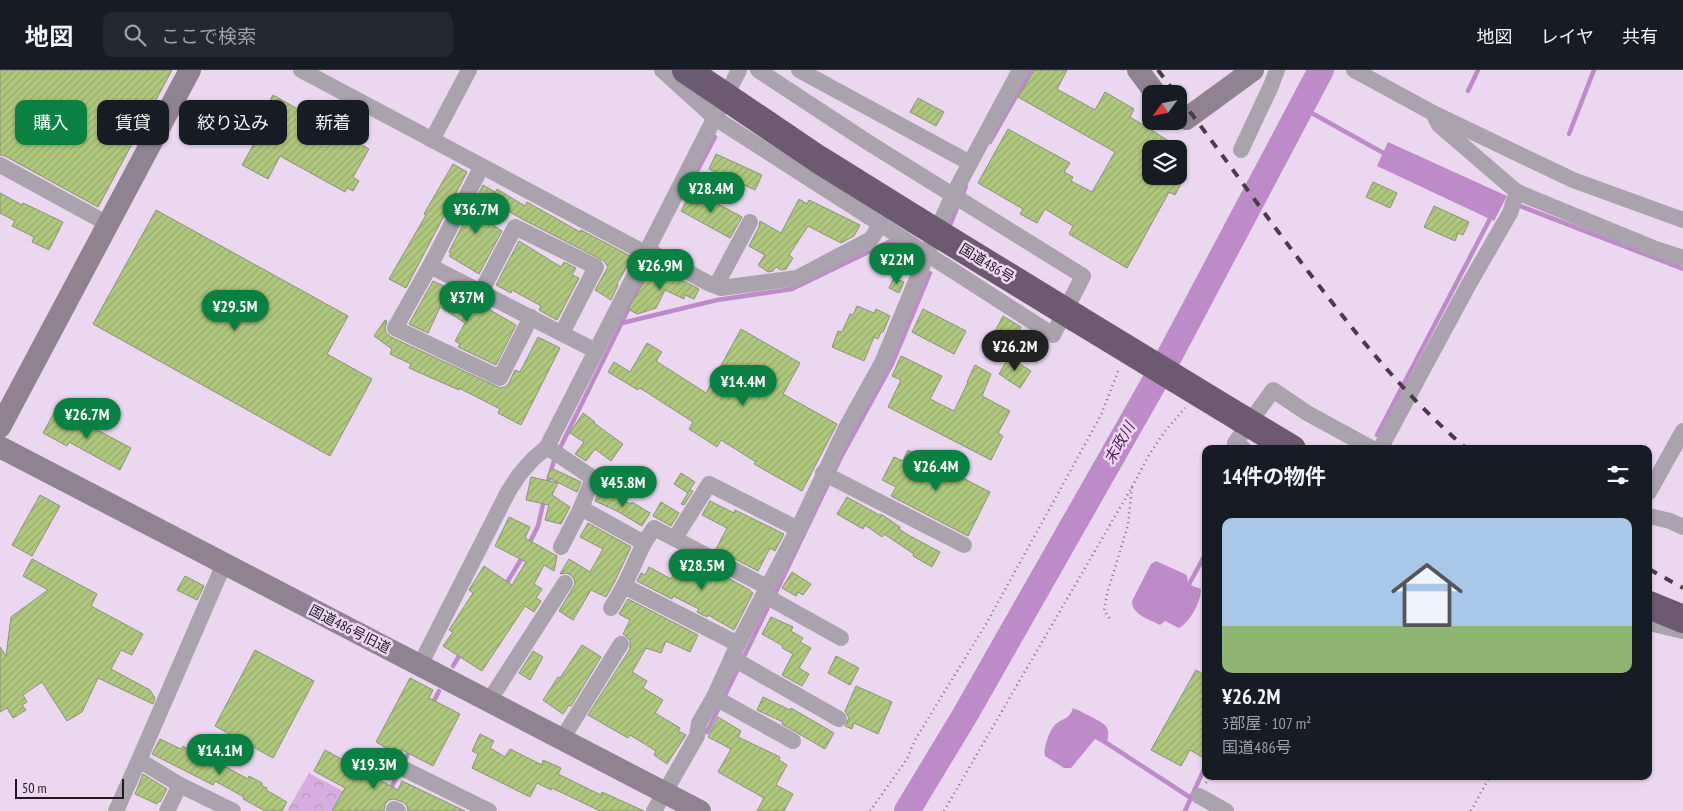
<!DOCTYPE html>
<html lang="ja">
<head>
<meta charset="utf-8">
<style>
	:root { --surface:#171b24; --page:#242831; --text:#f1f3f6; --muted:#9ea1a6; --line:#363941; --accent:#0b8043 }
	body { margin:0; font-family:"PT Sans Narrow","Noto Sans JP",sans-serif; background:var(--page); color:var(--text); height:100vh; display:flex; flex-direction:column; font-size:19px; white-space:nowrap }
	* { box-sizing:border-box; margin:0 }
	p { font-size:16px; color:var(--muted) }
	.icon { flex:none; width:28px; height:28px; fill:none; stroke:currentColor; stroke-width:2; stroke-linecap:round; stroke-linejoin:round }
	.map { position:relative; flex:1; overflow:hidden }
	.details { position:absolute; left:1202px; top:375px; width:450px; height:335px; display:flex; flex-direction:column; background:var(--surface); border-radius:10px; box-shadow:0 1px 4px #0004 }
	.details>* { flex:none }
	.guide { position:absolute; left:15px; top:30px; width:475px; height:45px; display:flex; gap:10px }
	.needle { width:32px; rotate:237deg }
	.tools { position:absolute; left:1142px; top:15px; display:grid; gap:10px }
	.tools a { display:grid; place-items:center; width:45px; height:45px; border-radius:10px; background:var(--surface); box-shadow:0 1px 4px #0004; font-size:25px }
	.scale { position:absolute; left:15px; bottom:12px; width:109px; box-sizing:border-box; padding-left:5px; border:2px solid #1f1820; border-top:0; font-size:14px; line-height:18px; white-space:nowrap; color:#1f1820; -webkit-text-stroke:4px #ebd8f0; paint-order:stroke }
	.price { position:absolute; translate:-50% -42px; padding:0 11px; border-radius:18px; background:var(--accent); color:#fff; font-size:16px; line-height:32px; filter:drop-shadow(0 1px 2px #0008) }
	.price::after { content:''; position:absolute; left:50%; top:30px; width:15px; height:11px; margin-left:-8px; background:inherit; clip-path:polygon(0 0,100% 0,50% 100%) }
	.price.on { background:#222; color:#fff }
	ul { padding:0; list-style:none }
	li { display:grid; align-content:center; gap:10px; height:265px; padding:0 20px }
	li span { display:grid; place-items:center; height:155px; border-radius:10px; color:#555 }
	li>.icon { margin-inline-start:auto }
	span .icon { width:90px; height:90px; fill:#fffc; stroke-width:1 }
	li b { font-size:21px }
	h2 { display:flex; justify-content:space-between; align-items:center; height:60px; padding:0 20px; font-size:21px }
	.pill { padding:0 18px; border-radius:10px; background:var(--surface); box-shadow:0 1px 4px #0004; font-size:18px; line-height:45px }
	.pill.on { background:var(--accent); color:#fff }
	header { display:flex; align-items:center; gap:30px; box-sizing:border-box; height:70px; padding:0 25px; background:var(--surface); border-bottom:1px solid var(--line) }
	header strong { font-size:24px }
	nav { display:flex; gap:28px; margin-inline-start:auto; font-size:18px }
	.search { width:350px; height:45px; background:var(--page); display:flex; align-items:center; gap:12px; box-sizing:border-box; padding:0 18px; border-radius:10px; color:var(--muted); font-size:19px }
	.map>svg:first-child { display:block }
</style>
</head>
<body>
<header>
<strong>地図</strong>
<div class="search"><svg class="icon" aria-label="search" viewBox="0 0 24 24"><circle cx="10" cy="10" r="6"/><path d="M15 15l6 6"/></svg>ここで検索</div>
<nav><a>地図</a><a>レイヤ</a><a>共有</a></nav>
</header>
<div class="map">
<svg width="1683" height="741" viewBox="0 0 1683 741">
	<defs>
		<pattern id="forest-crowns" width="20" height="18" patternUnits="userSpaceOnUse" patternTransform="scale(1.25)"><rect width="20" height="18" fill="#d5adde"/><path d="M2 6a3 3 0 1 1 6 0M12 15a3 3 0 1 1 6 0" fill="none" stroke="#b694be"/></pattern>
		<pattern id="building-hatch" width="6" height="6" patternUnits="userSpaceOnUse" patternTransform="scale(1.25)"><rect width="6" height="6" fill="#b0c87d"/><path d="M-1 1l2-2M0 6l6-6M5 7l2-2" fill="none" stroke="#97ab6c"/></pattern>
	</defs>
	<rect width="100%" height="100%" fill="#ebd8f0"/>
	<!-- forest -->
	<path fill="url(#forest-crowns)" d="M309,703l66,35 -1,3h-87z"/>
	<!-- water -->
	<g fill="#bd8cc8">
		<path d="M1388,72l119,54 -13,25 -117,-55z"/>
		<path d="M1156,491l31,14 1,9 13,5c0,13 -11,33 -22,39l-14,-7 -5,4c-11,-6 -28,-10 -28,-24l19,-37z"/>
		<path d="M1073,638c7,3 28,13 32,17 5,5 3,14 1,20l-11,-6 -24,29h-7l-19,-12c-2,-8 5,-28 12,-33 9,-6 12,-4 16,-15z"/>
	</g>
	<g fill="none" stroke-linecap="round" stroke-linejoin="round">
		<!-- stream -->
		<g stroke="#bd8cc8" stroke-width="4.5">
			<path d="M1468,21l10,-21"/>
			<path d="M1301,37l86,48"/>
			<path d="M1569,64l25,-64"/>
			<path d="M990,72l41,-72"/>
			<path d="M685,124l30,-57"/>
			<path d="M1515,134l168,65"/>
			<path d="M948,160l18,-44"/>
			<path d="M622,253l95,-23 75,-11 99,-48 18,12"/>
			<path d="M1377,365l115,-220"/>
			<path d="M559,380l95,-193"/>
			<path d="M547,415l8,-28"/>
			<path d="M529,474l9,-18 6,-26"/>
			<path d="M505,516l18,-30"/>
			<path d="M1187,518l19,-35"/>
			<path d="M774,526l67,-139 51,-93 38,-91"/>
			<path d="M453,596l8,-13"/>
			<path d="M432,635l7,-14"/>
			<path d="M707,662l63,-129"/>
			<path d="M1105,672l86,56"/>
			<path d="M390,720l20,-40"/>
			<path d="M1185,741l21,-46"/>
		</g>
		<!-- river -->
		<path stroke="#bd8cc8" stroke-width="26" d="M907,741l58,-96 206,-362 150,-283"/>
	</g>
	<!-- building -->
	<g fill="url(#building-hatch)" stroke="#8a9379">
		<path d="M0,0h172l-74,137 -93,-51 -5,-1z"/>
		<path d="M1034,0h33l-10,19 38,21 10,-18 29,17 -4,8 52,32h-31v27h34l-10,19 -6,-3 -42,76 -58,-34 4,-8 -28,-17 -8,14 -17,-9 3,-5 -45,-26 30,-54 62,34 -6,9 9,5 -2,4 21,11 23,-40 -97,-55z"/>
		<path d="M273,25l96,54 -16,28 6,4 -6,10 -6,-3 -2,4 -65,-36 -12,23 -26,-14 13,-23 -6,-3z"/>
		<path d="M918,28l26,14 -8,14 -26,-14z"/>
		<path d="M716,84l46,21 -7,15 -46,-21z"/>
		<path d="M453,94l14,8 -61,116 -17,-9 37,-64 -2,-1z"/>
		<path d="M1373,112l24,11 -7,15 -24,-11z"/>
		<path d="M483,115l12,7 -15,25 22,14 -23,43 -30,-18 2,-3 -2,-1z"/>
		<path d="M497,119l28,17 2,-4 53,30 1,-2 51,27 -15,27 1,1 -7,15 -16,-10 13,-23 -4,-6 -82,-42 -31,-18z"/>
		<path d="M692,120l50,27 -12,21 -49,-27z"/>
		<path d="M0,123l22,12 1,-2 40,19 -14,28 -17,-8 2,-5 -22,-11 3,-5 -15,-8z"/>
		<path d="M799,129l8,5 2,-4 51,25 -6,11 -13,7 -33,-17 -19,29 4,3 -7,11 -5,1 -5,-3 -3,4 -5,1 -10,-7 7,-10 -16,-9 10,-19 1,-6 21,12z"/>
		<path d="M1434,136l35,16 -6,13 -5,-2 -3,8 -31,-14z"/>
		<path d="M156,140l192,106 -21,38 45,25 -42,77 -237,-132z"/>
		<path d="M519,171l42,26 3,-5 12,6 -4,7 7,3 -22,42 -18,-10 2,-4 -29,-16 -1,3 -15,-8z"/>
		<path d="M659,198l40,21 -5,10 -9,-4 -1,4 -19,-9 -9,18 -19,6 -9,-5 22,-38 6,3z"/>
		<path d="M894,208l10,4 -5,11 -10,-5z"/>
		<path d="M433,211l17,8 -2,3 25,15 3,-5 40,23 -20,40 -38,-18 2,-3 -5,-3 10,-18 -25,-16 -12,26 -19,-9z"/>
		<path d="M857,236l17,7 2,-4 14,7 -7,16h-2l-3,7 -4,-2 -10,24 -32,-14 6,-16 4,1 8,-18 3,1z"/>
		<path d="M923,239l43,22 -12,23 -42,-22z"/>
		<path d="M1003,246l18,11 -9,18 -19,-10z"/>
		<path d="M385,250l2,1 -2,7 1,5 5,4 109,51 5,-1 4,-4 6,-13 5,2 18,-35 22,11 -39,77 -23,-12 2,-4 -41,-21v2l-50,-22 2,-4 -21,-10 2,-5 -18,-13z"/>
		<path d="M741,259l59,34 -17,31 54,30 -35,67 -48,-27 2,-2 -35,-22 -4,7 -28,-18 4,-7 -53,-34 -2,2 -30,-18 6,-10 16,10 17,-29 15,9 -6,9 50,32z"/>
		<path d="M901,286l41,20 -12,23 24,12 14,-29h-1l8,-17 16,9 -9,22 28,15 -12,22 5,3 -12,24 -103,-53 13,-27 -9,-4z"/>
		<path d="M1009,287l22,14 -11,17 -21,-14z"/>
		<path d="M55,341l25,14 2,-3 49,26 -11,22 -51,-28 -2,4 -24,-13z"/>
		<path d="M583,343l12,9 -1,1 29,21 -12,17 -16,-12 -9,12 -11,-7 9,-12 -14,-9z"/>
		<path d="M908,380l82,42 -22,44 -77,-40 5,-9 -14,-7 12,-23 9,4z"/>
		<path d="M551,398l30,14 -4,10 -30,-15z"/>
		<path d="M681,403l14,9 -6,9 1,-1 3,1 -9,14 -3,-1 7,-11 -14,-9z"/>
		<path d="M531,407l27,6 -6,12 18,12 -9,17 -16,-4 4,-15 -23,-5z"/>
		<path d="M599,420l32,14 1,-2 18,11 -8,13 -25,-15 -22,-10z"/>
		<path d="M40,425l20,11 -28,50 -20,-11z"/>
		<path d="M847,427l34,19v-2l19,13 -1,2 11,7 30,16 -8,15 -19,-11 1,-2 -30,-20 -2,3 -17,-12 -2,4 -26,-15z"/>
		<path d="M710,431l24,12 1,-3 49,24 -9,17 -5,-3 -12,23 -42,-22 11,-21 -25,-13z"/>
		<path d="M661,432l18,11 -8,13 -18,-10z"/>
		<path d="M509,447l21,10 -5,11 32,18 -3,15 -10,-6 -10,19 8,5 -6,9 5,3 -7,11 -9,-6 -43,65 -39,-25 10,-14 -4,-2 24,-37 -4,-3 15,-24 28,19 14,-23 -31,-16z"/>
		<path d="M588,453l43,24 -16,34 -9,16 -15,-7 -18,30 -14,-9 14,-23 2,-4 -1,-5 -3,-4 -5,-2 -6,1 9,-15 21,13 13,-23 -23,-12z"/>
		<path d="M682,487l7,4 2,-3 59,32v1l3,2 -19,37 -26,-15 -1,2 -10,-5 2,-3 -26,-13 -1,3 -35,-18 4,-8 4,2 4,-8 22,12z"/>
		<path d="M32,489l65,35 -6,12 52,28 -11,21 -11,-5 -10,19 39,21 5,8 -2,6 -55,-26 -16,34 -15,9 -25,-39 -19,13 4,7 -5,3 4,5 -13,8 -6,-10 -7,4v-65l6,9 5,-39 37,-27 -25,-14z"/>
		<path d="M792,502l19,12 -8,11 -5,-3 -2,4 -14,-8z"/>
		<path d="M185,506l19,10 -7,14 -20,-10z"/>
		<path d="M628,529l70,36 -8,17 -24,-11 -5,12 -15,-5 -14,24 15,9 -4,7 20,12 -8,13 25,15 -2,3 8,4 -19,29 -13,-9 2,-4 -26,-16 -2,3 -40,-23 42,-66v-9l-7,-6 7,-14 -11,-6z"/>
		<path d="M771,547l22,10 -2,4 12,7 -3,4 11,6 -12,20 10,6 -7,12 -20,-11 11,-21 -11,-6 1,-2 -21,-12z"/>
		<path d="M582,575l19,12 -30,49 -2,-1 -6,9 -20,-14 15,-23 2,1z"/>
		<path d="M255,580l59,31 -41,77 -58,-32z"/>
		<path d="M533,581l10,6 -13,23 -11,-7z"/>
		<path d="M836,586l23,12 -9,17 -22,-12z"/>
		<path d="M1196,600l10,6v72l-4,9 -12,-7 -9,16 -30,-16z"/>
		<path d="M410,608l23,12 -4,8 31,16 -27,52 -31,-16 -3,5 -23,-13z"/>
		<path d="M856,616l36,16 -14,32 -24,-11 -2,6 -7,-3 4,-8 -4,-7z"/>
		<path d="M763,627l27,13 1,-2 43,25 -9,16 -43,-25 1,-2 -26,-12z"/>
		<path d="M718,647l23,14 -3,6 42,20 -1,3 8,5 -11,20 17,9 -9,17h-27l7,-13 -46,-26 13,-23 -23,-12z"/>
		<path d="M480,664l14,7 -4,7 15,9 5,-8 32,16 1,-5 18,8 -3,6 43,21 1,-3 42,19h-44l-48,-23 -1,2 -14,-7 -7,14 -58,-29 6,-14 -6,-3z"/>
		<path d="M160,669l21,10 2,-3 21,14 2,-4 42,23 1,-3 13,7v3l5,2 -1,2 21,12 -5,9h-17l-22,-12 1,-2 -29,-16 -2,4 -61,-31z"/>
		<path d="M325,680l73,40 4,-9 63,30h-57l-1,-5 -4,-4 -9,-3 -5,1 -4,4 -1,7h-52l13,-23 -31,-17z"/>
		<path d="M143,704l24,15 -7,13 -2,-1 -1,3 -22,-10z"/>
	</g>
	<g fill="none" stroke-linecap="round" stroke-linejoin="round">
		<!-- path -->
		<g stroke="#7b6e7e" stroke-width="2.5" stroke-dasharray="1 4" stroke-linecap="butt">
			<path d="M1132,417l17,-32 16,-24 20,-23"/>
			<path d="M1206,713l4,-7"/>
			<path d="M870,741l37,-52 8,-19 71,-116 64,-116 51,-93 18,-46"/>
			<path d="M944,741l188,-324 -4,38 -21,69 -3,16 6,9"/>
			<path d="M1471,741l19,-35"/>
		</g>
		<!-- street -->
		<g stroke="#aaa2ac" stroke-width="16">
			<path d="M301,0l344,183"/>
			<path d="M662,0l53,48 338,217 30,-59 -214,-133 -111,-73"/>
			<path d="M799,0l171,93"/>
			<path d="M1354,0l79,43 140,67 110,40"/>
			<path d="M1434,45l5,10 78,67 136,56 30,10"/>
			<path d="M432,70l37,-70"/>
			<path d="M1241,80l30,-64 6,-16"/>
			<path d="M0,95l108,59"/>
			<path d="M482,96l-52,100 166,85"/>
			<path d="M647,180l61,33 13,5 76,-10 74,-39 10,-15"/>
			<path d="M430,196l-35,62 105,50 31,-61"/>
			<path d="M716,216l34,-64"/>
			<path d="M481,222l34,-65 81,40 -34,66"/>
			<path d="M547,377l46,31 -12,30 63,35 -20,43 114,58"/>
			<path d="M1244,379l-9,-6 38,-53 34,23 66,36"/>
			<path d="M1380,379l89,-165 41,-71 7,-21"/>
			<path d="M823,403l141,72"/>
			<path d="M1649,422l34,-61"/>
			<path d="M1649,446l21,5 13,6"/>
			<path d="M675,468l34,-54 89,45"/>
			<path d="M644,473l10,-15 113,59"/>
			<path d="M561,477l20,-39"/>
			<path d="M764,525l77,43"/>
			<path d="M611,538l13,-22"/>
			<path d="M1649,553l34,8"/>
			<path d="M732,588l107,61"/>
			<path d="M420,595l88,-173 11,-17 14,-16 14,-12 192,-377"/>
			<path d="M714,627l79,44"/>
			<path d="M489,631l76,-118"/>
			<path d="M562,669l59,-95"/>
			<path d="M406,700l83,41"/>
			<path d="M180,715l-41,-25 85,-196"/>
			<path d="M1199,726l27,15"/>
			<path d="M394,739l4,2"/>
			<path d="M116,741l23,-51"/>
			<path d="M167,741l13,-26 53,26"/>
			<path d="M654,741l43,-75 2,-13 15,-26 24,-53 60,-115 48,-101 36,-65 59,-142 12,-26 67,-125"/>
		</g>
		<!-- secondary -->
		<g stroke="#8f8392" stroke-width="22">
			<path d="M1138,0l18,24"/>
			<path d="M1179,46l7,3 67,-49"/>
			<path d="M0,357l190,-357"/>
			<path d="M0,377l700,364"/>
		</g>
		<!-- highway -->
		<g stroke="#6c5b70" stroke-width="28">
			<path d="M686,0l132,89 98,61"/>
			<path d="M1076,248l166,101"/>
			<path d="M1649,535l34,14"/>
		</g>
		<!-- rail -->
		<g stroke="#473d49" stroke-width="4" stroke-dasharray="9 9" stroke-linecap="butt">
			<path d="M1158,0l18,24"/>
			<path d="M1179,27c49,65 95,131 145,195 44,57 87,109 143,157"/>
			<path d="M1649,499l34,19"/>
		</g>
		<!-- highway-bridge -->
		<g stroke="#6c5b70" stroke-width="28">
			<path d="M916,150l160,98"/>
			<path d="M1242,349l50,30"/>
		</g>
	</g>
	<g text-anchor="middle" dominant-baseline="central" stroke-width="5" stroke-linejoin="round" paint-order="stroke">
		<!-- street labels -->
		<g font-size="14" fill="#1f1820" stroke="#ebd8f0">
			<text transform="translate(987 193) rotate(31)">国道486号</text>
			<text transform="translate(350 559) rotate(27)">国道486号旧道</text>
		</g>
		<!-- water labels -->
		<g font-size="15" font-style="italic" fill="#561963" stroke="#ebd8f0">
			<text transform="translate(1119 373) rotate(-60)">末政川</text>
		</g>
	</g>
</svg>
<div class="tools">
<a><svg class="needle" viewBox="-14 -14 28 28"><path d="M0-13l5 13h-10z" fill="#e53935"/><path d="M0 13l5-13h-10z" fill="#9ea1a6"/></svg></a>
<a><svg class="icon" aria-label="layers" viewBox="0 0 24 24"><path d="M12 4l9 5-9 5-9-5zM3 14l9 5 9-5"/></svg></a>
</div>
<div class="scale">50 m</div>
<b class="price" style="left:711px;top:144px">¥28.4M</b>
<b class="price" style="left:476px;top:165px">¥36.7M</b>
<b class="price" style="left:897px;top:215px">¥22M</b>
<b class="price" style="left:660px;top:221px">¥26.9M</b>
<b class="price" style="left:467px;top:253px">¥37M</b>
<b class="price" style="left:235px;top:262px">¥29.5M</b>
<b class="price on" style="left:1015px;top:302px">¥26.2M</b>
<b class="price" style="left:743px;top:337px">¥14.4M</b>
<b class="price" style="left:87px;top:370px">¥26.7M</b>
<b class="price" style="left:936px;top:422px">¥26.4M</b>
<b class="price" style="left:623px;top:438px">¥45.8M</b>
<b class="price" style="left:702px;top:521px">¥28.5M</b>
<b class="price" style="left:220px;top:706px">¥14.1M</b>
<b class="price" style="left:374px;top:720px">¥19.3M</b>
<div class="guide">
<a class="pill on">購入</a>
<a class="pill">賃貸</a>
<a class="pill">絞り込み</a>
<a class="pill">新着</a>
</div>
<section class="details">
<h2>14件の物件<svg class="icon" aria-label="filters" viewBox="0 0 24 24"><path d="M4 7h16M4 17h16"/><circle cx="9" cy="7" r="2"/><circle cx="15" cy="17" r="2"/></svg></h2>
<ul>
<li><span style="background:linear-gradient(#a9c7e8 70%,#8fb573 0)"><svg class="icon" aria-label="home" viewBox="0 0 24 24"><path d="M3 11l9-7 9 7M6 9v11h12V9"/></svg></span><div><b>¥26.2M</b><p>3部屋 · 107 m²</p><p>国道486号</p></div></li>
</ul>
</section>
</div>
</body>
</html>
